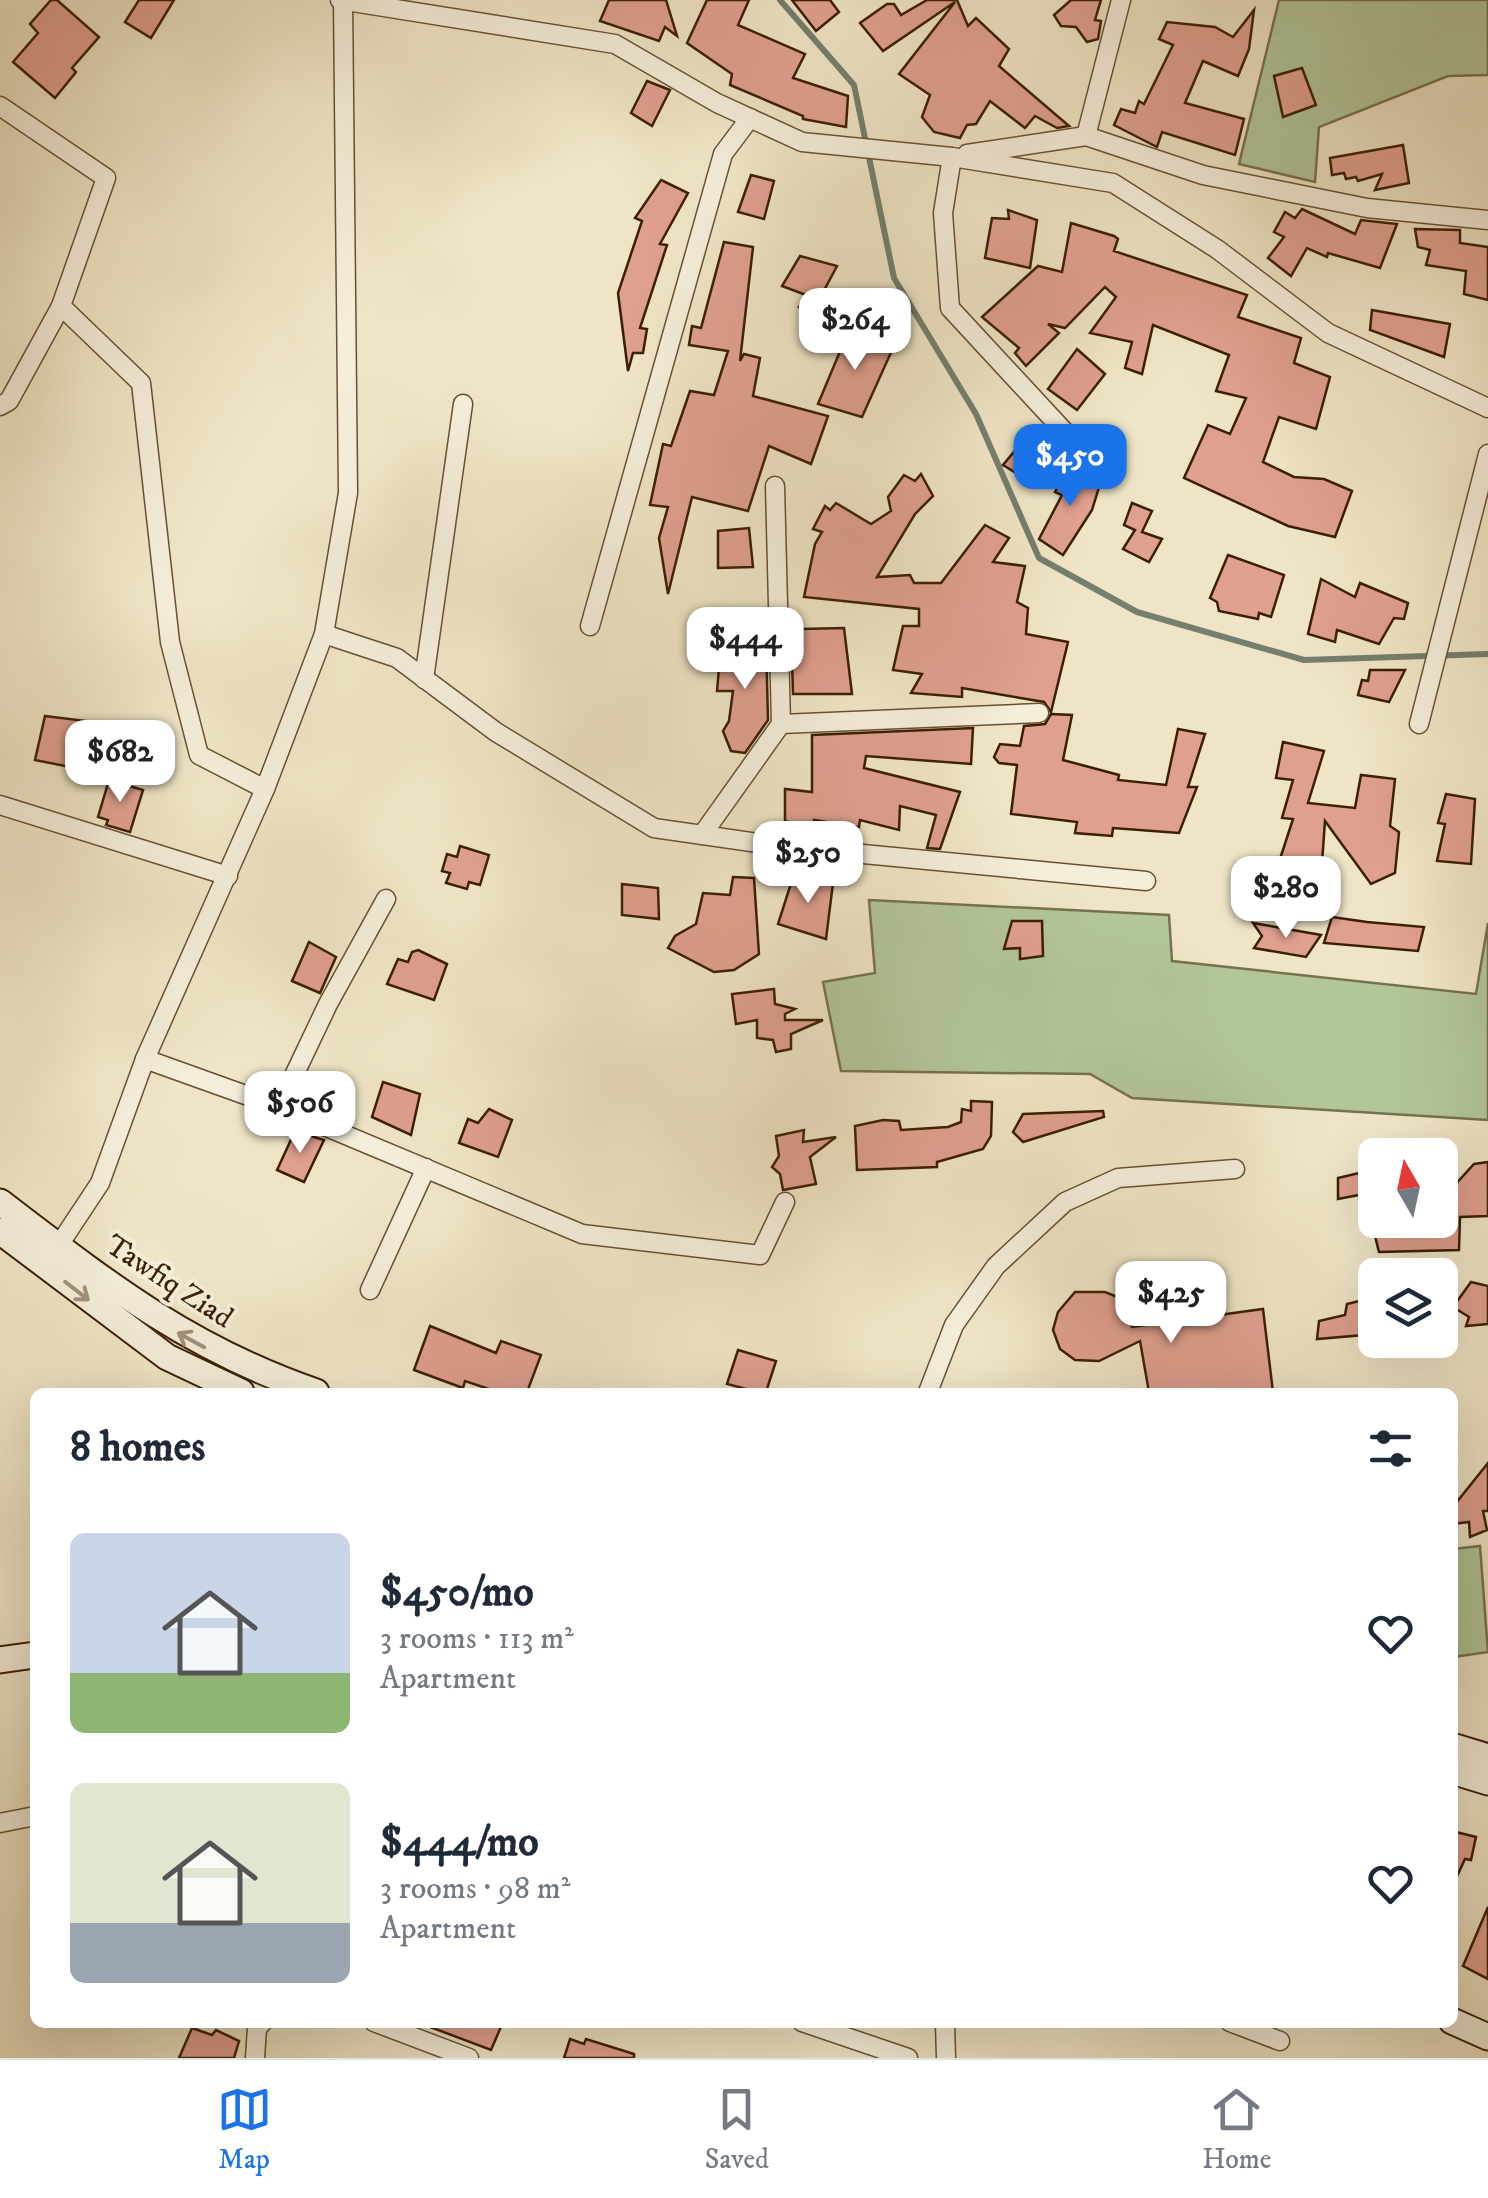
<!DOCTYPE html>
<html lang="en">
<head>
<meta charset="utf-8">
<style>
	:root { --surface:#fff; --page:#f2f2f3; --text:#1f2937; --muted:#747a83; --line:#e0e1e3; --accent:#1a73e8 }
	body { margin:0; font-family:"IM FELL DW Pica",serif; background:var(--page); color:var(--text); height:100vh; display:flex; flex-direction:column; font-size:38px; white-space:nowrap }
	* { box-sizing:border-box; margin:0 }
	p { font-size:32px; color:var(--muted) }
	.icon { flex:none; width:55px; height:55px; fill:none; stroke:currentColor; stroke-width:2; stroke-linecap:round; stroke-linejoin:round }
	.map { position:relative; flex:1; overflow:hidden }
	.side { position:absolute; left:30px; top:1388px; width:1428px; height:640px; display:flex; flex-direction:column; background:var(--surface); border-radius:15px; box-shadow:0 10px 40px #0002 }
	.side>* { flex:none }
	.needle { width:65px; rotate:351deg }
	.controls { position:absolute; left:1358px; top:1138px; display:grid; gap:20px }
	.controls a { display:grid; place-items:center; width:100px; height:100px; border-radius:15px; background:var(--surface); box-shadow:0 10px 40px #0002; font-size:50px }
	.price { position:absolute; translate:-50% -85px; padding:0 22px; border-radius:20px; background:#fff; color:#222; font-size:32px; line-height:65px; filter:drop-shadow(0 2px 5px #0008) }
	.price::after { content:''; position:absolute; left:50%; top:60px; width:30px; height:22px; margin-left:-15px; background:inherit; clip-path:polygon(0 0,100% 0,50% 100%) }
	.price.active { background:var(--accent); color:#fff }
	ul { padding:0; list-style:none }
	li { display:flex; align-items:center; gap:30px; height:250px; padding:0 40px }
	li span { display:grid; place-items:center; flex:none; width:280px; height:200px; border-radius:15px; color:#555 }
	li>.icon { margin-inline-start:auto }
	span .icon { width:120px; height:120px; fill:#fffc; stroke-width:1 }
	li b { font-size:42px }
	h2 { display:flex; justify-content:space-between; align-items:center; height:120px; padding:0 40px; font-size:42px }
	.dock { display:flex; justify-content:space-around; align-items:center; height:140px; border-top:2px solid var(--line); background:var(--surface); font-size:28px; color:var(--muted) }
	.dock a { display:grid; justify-items:center; gap:5px }
	.dock .active { color:var(--accent) }
	.map>svg:first-child { display:block }
</style>
</head>
<body>
<div class="map">
<svg width="1488" height="2058" viewBox="0 0 1488 2058">
	<rect width="100%" height="100%" fill="#efe5c6"/>
	<filter id="stains"><feTurbulence type="fractalNoise" baseFrequency=".002" numOctaves="4"/><feColorMatrix values="0 0 0 0 .2 0 0 0 0 .09 0 0 0 0 .02 0 0 0 .5 -.17"/></filter>
	<radialGradient id="worn" r=".72"><stop offset=".6" stop-color="#630" stop-opacity="0"/><stop offset="1" stop-color="#630" stop-opacity=".3"/></radialGradient>
	<!-- green -->
	<g fill="#b2c69a" stroke="#77724e" stroke-width="2.5">
		<path d="M1279,0h209v75l-40,1 -129,51 -4,55 -76,-18z"/>
		<path d="M869,900l300,15 3,46 304,33 12,-71v197l-356,-22 -42,-24 -249,-3 -18,-89 52,-9z"/>
		<path d="M1480,1546l8,106 -35,5v-108z"/>
	</g>
	<g fill="none" stroke-linecap="round" stroke-linejoin="round">
		<!-- stream -->
		<path stroke="#747f6d" stroke-width="6" d="M780,0l74,85 40,193 82,136 63,144 98,54 167,48 184,-6"/>
	</g>
	<!-- building -->
	<g fill="#e0a08f" stroke="#3c1f02" stroke-width="2.5">
		<path d="M51,0h6l42,37 -27,31 4,4 -21,26 -42,-36 25,-29 -8,-9z"/>
		<path d="M139,0h35l-23,38 -26,-16z"/>
		<path d="M609,0h57l11,36 -12,-9 -6,14 -59,-20z"/>
		<path d="M707,0h42l-11,25 67,29 -12,24 55,18 -2,31 -43,-8v-3l-73,-31 2,-11 -45,-31z"/>
		<path d="M792,0h38l9,12 -23,19z"/>
		<path d="M927,0h30l11,26 8,-8 33,31 -10,17 70,60 -12,2 -22,-12 -10,12 -35,-27 -14,23 -9,1 -7,13 -26,-6 -12,-15 8,-22 -31,-21 56,-72 -72,49 -23,-28 27,-19h7l7,11z"/>
		<path d="M1071,0h30l-6,20 6,1 -3,18 -11,3 -11,-15 -15,-1 -7,-11z"/>
		<path d="M1254,10l-5,39 -11,27 -35,-15 -18,42 59,16 -9,36 -73,-23 -5,15 -43,-22 7,-16 14,4 4,-12 5,3 29,-59 -14,-6 8,-17 48,5 18,10z"/>
		<path d="M1302,68l14,37 -33,12 -9,-41z"/>
		<path d="M647,81l23,9 -18,36 -21,-13z"/>
		<path d="M1403,145l6,38 -34,7 7,-16 -24,7 -2,-4 -10,2 -2,-6 -12,2 -2,-17z"/>
		<path d="M751,175l23,6 -10,38 -26,-7z"/>
		<path d="M661,180l27,13 -28,51 7,1 -27,83 7,1 -4,24h-10l-5,18 -10,-78 24,-72 -7,-3z"/>
		<path d="M1302,209l53,25 6,-14 36,4 -17,44 -52,-15 -1,4 -20,-9 -16,28 -23,-18 16,-21 -10,-5 11,-20 10,6z"/>
		<path d="M1008,210l29,10 -7,48 -45,-10 7,-40 17,1z"/>
		<path d="M1071,223l43,13 4,3 -4,12 133,44 -9,22 63,21 -7,25 36,14 -14,52 -37,-12 -16,45 31,15 30,2 28,12 -17,46 -47,-11 -104,-48 24,-53 22,9 16,-36 -30,-7 13,-36 -76,-30 -11,49 -17,-6 7,-26 -42,-9 26,-36 -11,-10 -40,41 -17,-4 11,9 -33,33 -11,-13 4,-5 -37,-31 56,-51 24,6z"/>
		<path d="M1415,229l45,1v13l28,4v53l-24,-6 2,-23 -40,-6 4,-15 -12,-3z"/>
		<path d="M724,242l29,5 -13,114 4,-7 16,4 -7,38 75,20 -17,48 -42,-18 -21,65 -56,-14 -24,97 -9,-56 9,-31 -18,-2 13,-61 8,2 19,-55 24,4 14,-44 -39,-6 3,-19 9,2z"/>
		<path d="M800,256l37,10 -17,32 44,19 -4,11 -61,-21 7,-12 -24,-9z"/>
		<path d="M1372,310l78,14 -6,33 -74,-27z"/>
		<path d="M841,327l52,21 -31,69 -44,-13 23,-55 -9,-7z"/>
		<path d="M1077,349l28,25 -28,36 -29,-21z"/>
		<path d="M1023,441l10,9 -12,26 -18,-11z"/>
		<path d="M1069,464l22,9 -1,7 10,4 -8,26 -29,45 -24,-16 23,-44 -7,-3z"/>
		<path d="M921,474l12,22 -18,18 -38,63 33,-2 4,8h27l44,-58 24,13 -16,24 32,4 -8,36 11,6 -2,26 42,8 -17,70 -7,-10 -82,-14v9l-51,-4 11,-19 -29,-4 10,-44h16v-17l-115,-12 11,-53 7,-12 -9,-3 12,-23 5,4 6,-7 35,21 20,-13 -3,-14 16,-22 11,6z"/>
		<path d="M1132,503l20,8 -10,21 20,7 -13,23 -26,-13 12,-19 -11,-5z"/>
		<path d="M749,528l4,39 -35,1v-37z"/>
		<path d="M1228,555l56,20 -13,42 -12,-4 -1,6 -39,-8 -2,-9 -7,-4z"/>
		<path d="M1321,579l34,18 5,-14 48,20 -4,16 -10,-1 -15,26 -42,-14 -2,12 -27,-8z"/>
		<path d="M844,628l8,66h-59l-1,-34 7,-1 1,-30z"/>
		<path d="M731,641l35,1 2,78 -23,33 -14,-2 -8,-20 6,-10 4,-30h-16l3,-34 9,1z"/>
		<path d="M1370,670h35l-16,32 -31,-7 4,-15 6,1z"/>
		<path d="M1051,714l21,1 -9,45 56,15 -1,5 48,5 12,-56 27,5 -17,53h9l-18,46 -66,-5 -1,8 -37,-3 2,-11 -66,-8 6,-49 -18,-2 -5,-6 6,-13 20,2 4,-20 21,-2z"/>
		<path d="M45,716l57,7 -2,27 -30,17 -35,-7z"/>
		<path d="M973,728l-2,36 -105,-8 -2,12 96,24 -20,57 -13,-1 9,-33 -36,-9 -1,24 -39,-10 -1,7 -45,-7 -1,9 -28,-8v-32l27,3v-57z"/>
		<path d="M1283,742l41,9 -16,52 47,5 6,-33 34,4 -5,47 9,6 -4,41 -24,11 -46,-63 -3,42 -42,-4 13,-40 -11,-1 11,-38 -17,-2z"/>
		<path d="M109,780l34,10 -13,42 -24,-7 2,-5 -10,-3z"/>
		<path d="M1446,794l29,5 -4,65 -34,-3 8,-37 -7,-1z"/>
		<path d="M460,846l29,9 -9,30 -11,-3 -2,7 -21,-6 4,-10 -8,-2 5,-17 10,3z"/>
		<path d="M794,874l39,9 -7,56 -48,-15z"/>
		<path d="M733,877l21,1 5,76 -25,16 -20,2 -46,-24 7,-12 21,-12 7,-31 27,2z"/>
		<path d="M622,884l36,4 1,31 -37,-4z"/>
		<path d="M1332,917l35,5 57,5 -6,24 -94,-8z"/>
		<path d="M1012,921h30l1,35 -23,3v-11l-16,1z"/>
		<path d="M1253,923l68,12 -15,22 -52,-9 8,-12z"/>
		<path d="M309,942l27,15 -16,36 -28,-12z"/>
		<path d="M418,950l29,14 -13,36 -47,-16 11,-25 10,3 4,-10z"/>
		<path d="M774,989l1,15 20,5 -10,5v6h38l-32,14v15l-15,3 -3,-12 -16,-2v-18l-21,4 -4,-30z"/>
		<path d="M383,1082l37,12 -9,41 -39,-18z"/>
		<path d="M971,1101l21,1 -1,34 -8,13 -46,13v5l-80,3 -2,-44 28,-6 16,1 2,9 47,-3 13,-5 1,-13 9,2z"/>
		<path d="M489,1109l23,11 -14,37 -39,-14 9,-24 10,4z"/>
		<path d="M1103,1111l1,6 -81,25 -10,-10 10,-18z"/>
		<path d="M804,1130l-1,12 33,-5 -26,20 6,27 -33,6 -3,-16 -8,-7 7,-11 -3,-20z"/>
		<path d="M295,1131l29,9 -20,42 -27,-12z"/>
		<path d="M1488,1162v54l-28,1 -1,33 -80,2 -8,-32h69v-33h13l21,-23z"/>
		<path d="M1359,1173l5,21 -26,5v-21z"/>
		<path d="M1471,1282l17,4v38l-22,2 3,-9 -16,-10z"/>
		<path d="M1075,1292h30l15,6 12,29 131,-18 10,83h-124l-9,-51 -41,20 -24,-1 -15,-11 -7,-19 5,-18z"/>
		<path d="M1375,1297v37l-58,5 2,-18 26,-6 2,-11z"/>
		<path d="M430,1326l66,27 5,-12 40,14 -14,37h-29l-33,-11 -2,7 -49,-18z"/>
		<path d="M738,1350l38,11 -9,28 -10,3 -30,-8z"/>
		<path d="M1488,1463v48h-5l4,19 -17,7 -1,-15 -17,2v-16z"/>
		<path d="M1452,1831l24,6 -5,23 -6,-1 -13,28z"/>
		<path d="M1488,1907v72l-25,-13z"/>
		<path d="M417,2022h86l-12,28z"/>
		<path d="M192,2028l20,7 4,-5 23,11 -5,17h-55z"/>
		<path d="M570,2039l14,5 2,-5 48,15v4h-70z"/>
	</g>
	<g fill="none" stroke-linecap="round" stroke-linejoin="round">
		<defs>
			<g id="street">
				<path d="M340,0l275,44 102,59 85,39 150,15 161,26 104,66 111,84 160,75"/>
				<path d="M0,106l106,72 -45,128 80,77 29,259 29,113 66,34"/>
				<path d="M1086,136l35,-136"/>
				<path d="M967,154l119,-18 117,39 164,33 121,12"/>
				<path d="M952,157l-9,56 7,95 125,135"/>
				<path d="M0,406l9,-5 52,-95"/>
				<path d="M590,626l133,-472 27,-36"/>
				<path d="M324,634l73,24 99,74 158,96 125,18 367,35"/>
				<path d="M424,679l39,-275"/>
				<path d="M781,724l258,-11"/>
				<path d="M1419,724l69,-270"/>
				<path d="M0,805l228,71"/>
				<path d="M702,835l79,-111 -6,-238"/>
				<path d="M145,1059l134,48 303,127 178,21 25,-53"/>
				<path d="M279,1107l49,-103 58,-105"/>
				<path d="M53,1254l47,-71 45,-124 120,-270 59,-155 24,-141 -5,-493"/>
				<path d="M370,1290l56,-122"/>
				<path d="M928,1392l26,-67 42,-59 69,-64 53,-24 117,-9"/>
				<path d="M0,1823l35,-7"/>
				<path d="M374,2022l95,36"/>
				<path d="M802,2022l106,36"/>
				<path d="M945,2022l1,36"/>
				<path d="M1230,2022l50,19"/>
				<path d="M255,2058l2,-30 6,-6"/>
			</g>
			<g id="secondary">
				<path d="M0,1202c106,81 188,146 316,190"/>
				<path d="M0,1231l167,126 74,35"/>
				<path d="M0,1660l35,-5"/>
				<path d="M1452,1746l36,11"/>
				<path d="M1452,1771l36,11"/>
				<path d="M1452,2021l36,16"/>
			</g>
		</defs>
		<!-- street casing -->
		<use href="#street" stroke="#695033" stroke-width="21"/>
		<!-- secondary casing -->
		<use href="#secondary" stroke="#3c1f02" stroke-width="29"/>
		<!-- street -->
		<use href="#street" stroke="#f5eeda" stroke-width="18"/>
		<!-- secondary -->
		<use href="#secondary" stroke="#f5eeda" stroke-width="25"/>
	</g>
	<!-- one-way arrows -->
	<defs><path id="oneway-shaft" d="M-6 0H5M1.5-3L5.5 0L1.5 3" fill="none" stroke-width="1.6" stroke-linecap="round" stroke-linejoin="round" transform="scale(2.5)"/></defs>
	<g stroke="#a29179">
		<use href="#oneway-shaft" transform="translate(77 1291) rotate(38)"/>
		<use href="#oneway-shaft" transform="translate(191 1340) rotate(-151)"/>
	</g>
	<g text-anchor="middle" dominant-baseline="central" stroke-width="8" stroke-linejoin="round" paint-order="stroke">
		<!-- street labels -->
		<g font-size="30" fill="#3c1f02" stroke="#f5eeda">
			<text transform="translate(169 1282) rotate(33)">Tawfiq Ziad</text>
		</g>
	</g>
	<rect width="100%" height="100%" filter="url(#stains)"/>
	<rect width="100%" height="100%" fill="url(#worn)"/>
</svg>
<div class="controls">
<a><svg class="needle" viewBox="-14 -14 28 28"><path d="M0-13l5 13h-10z" fill="#e53935"/><path d="M0 13l5-13h-10z" fill="#747a83"/></svg></a>
<a><svg class="icon" aria-label="layers" viewBox="0 0 24 24"><path d="M12 4l9 5-9 5-9-5zM3 14l9 5 9-5"/></svg></a>
</div>
<b class="price" style="left:855px;top:373px">$264</b>
<b class="price active" style="left:1070px;top:509px">$450</b>
<b class="price" style="left:745px;top:692px">$444</b>
<b class="price" style="left:120px;top:805px">$682</b>
<b class="price" style="left:808px;top:906px">$250</b>
<b class="price" style="left:1286px;top:941px">$280</b>
<b class="price" style="left:300px;top:1156px">$506</b>
<b class="price" style="left:1171px;top:1346px">$425</b>
<section class="side">
<h2>8 homes<svg class="icon" aria-label="filters" viewBox="0 0 24 24"><path d="M4 7h16M4 17h16"/><circle cx="9" cy="7" r="2"/><circle cx="15" cy="17" r="2"/></svg></h2>
<ul>
<li><span style="background:linear-gradient(#c9d6e8 70%,#8fb573 0)"><svg class="icon" aria-label="home" viewBox="0 0 24 24"><path d="M3 11l9-7 9 7M6 9v11h12V9"/></svg></span><div><b>$450/mo</b><p>3 rooms · 113 m²</p><p>Apartment</p></div><svg class="icon" aria-label="heart" viewBox="0 0 24 24"><path d="M12 20l-8-8c-3-5 5-10 8-4 3-6 11-1 8 4z"/></svg></li>
<li><span style="background:linear-gradient(#dfe7d0 70%,#9aa5b1 0)"><svg class="icon" aria-label="home" viewBox="0 0 24 24"><path d="M3 11l9-7 9 7M6 9v11h12V9"/></svg></span><div><b>$444/mo</b><p>3 rooms · 98 m²</p><p>Apartment</p></div><svg class="icon" aria-label="heart" viewBox="0 0 24 24"><path d="M12 20l-8-8c-3-5 5-10 8-4 3-6 11-1 8 4z"/></svg></li>
</ul>
</section>
</div>
<nav class="dock">
<a class="active"><svg class="icon" aria-label="map" viewBox="0 0 24 24"><path d="M3 6l6-2 6 2 6-2v14l-6 2-6-2-6 2zM9 4v14M15 6v14"/></svg>Map</a>
<a><svg class="icon" aria-label="saved" viewBox="0 0 24 24"><path d="M7 4h10v16l-5-4-5 4z"/></svg>Saved</a>
<a><svg class="icon" aria-label="home" viewBox="0 0 24 24"><path d="M3 11l9-7 9 7M6 9v11h12V9"/></svg>Home</a>
</nav>
</body>
</html>
